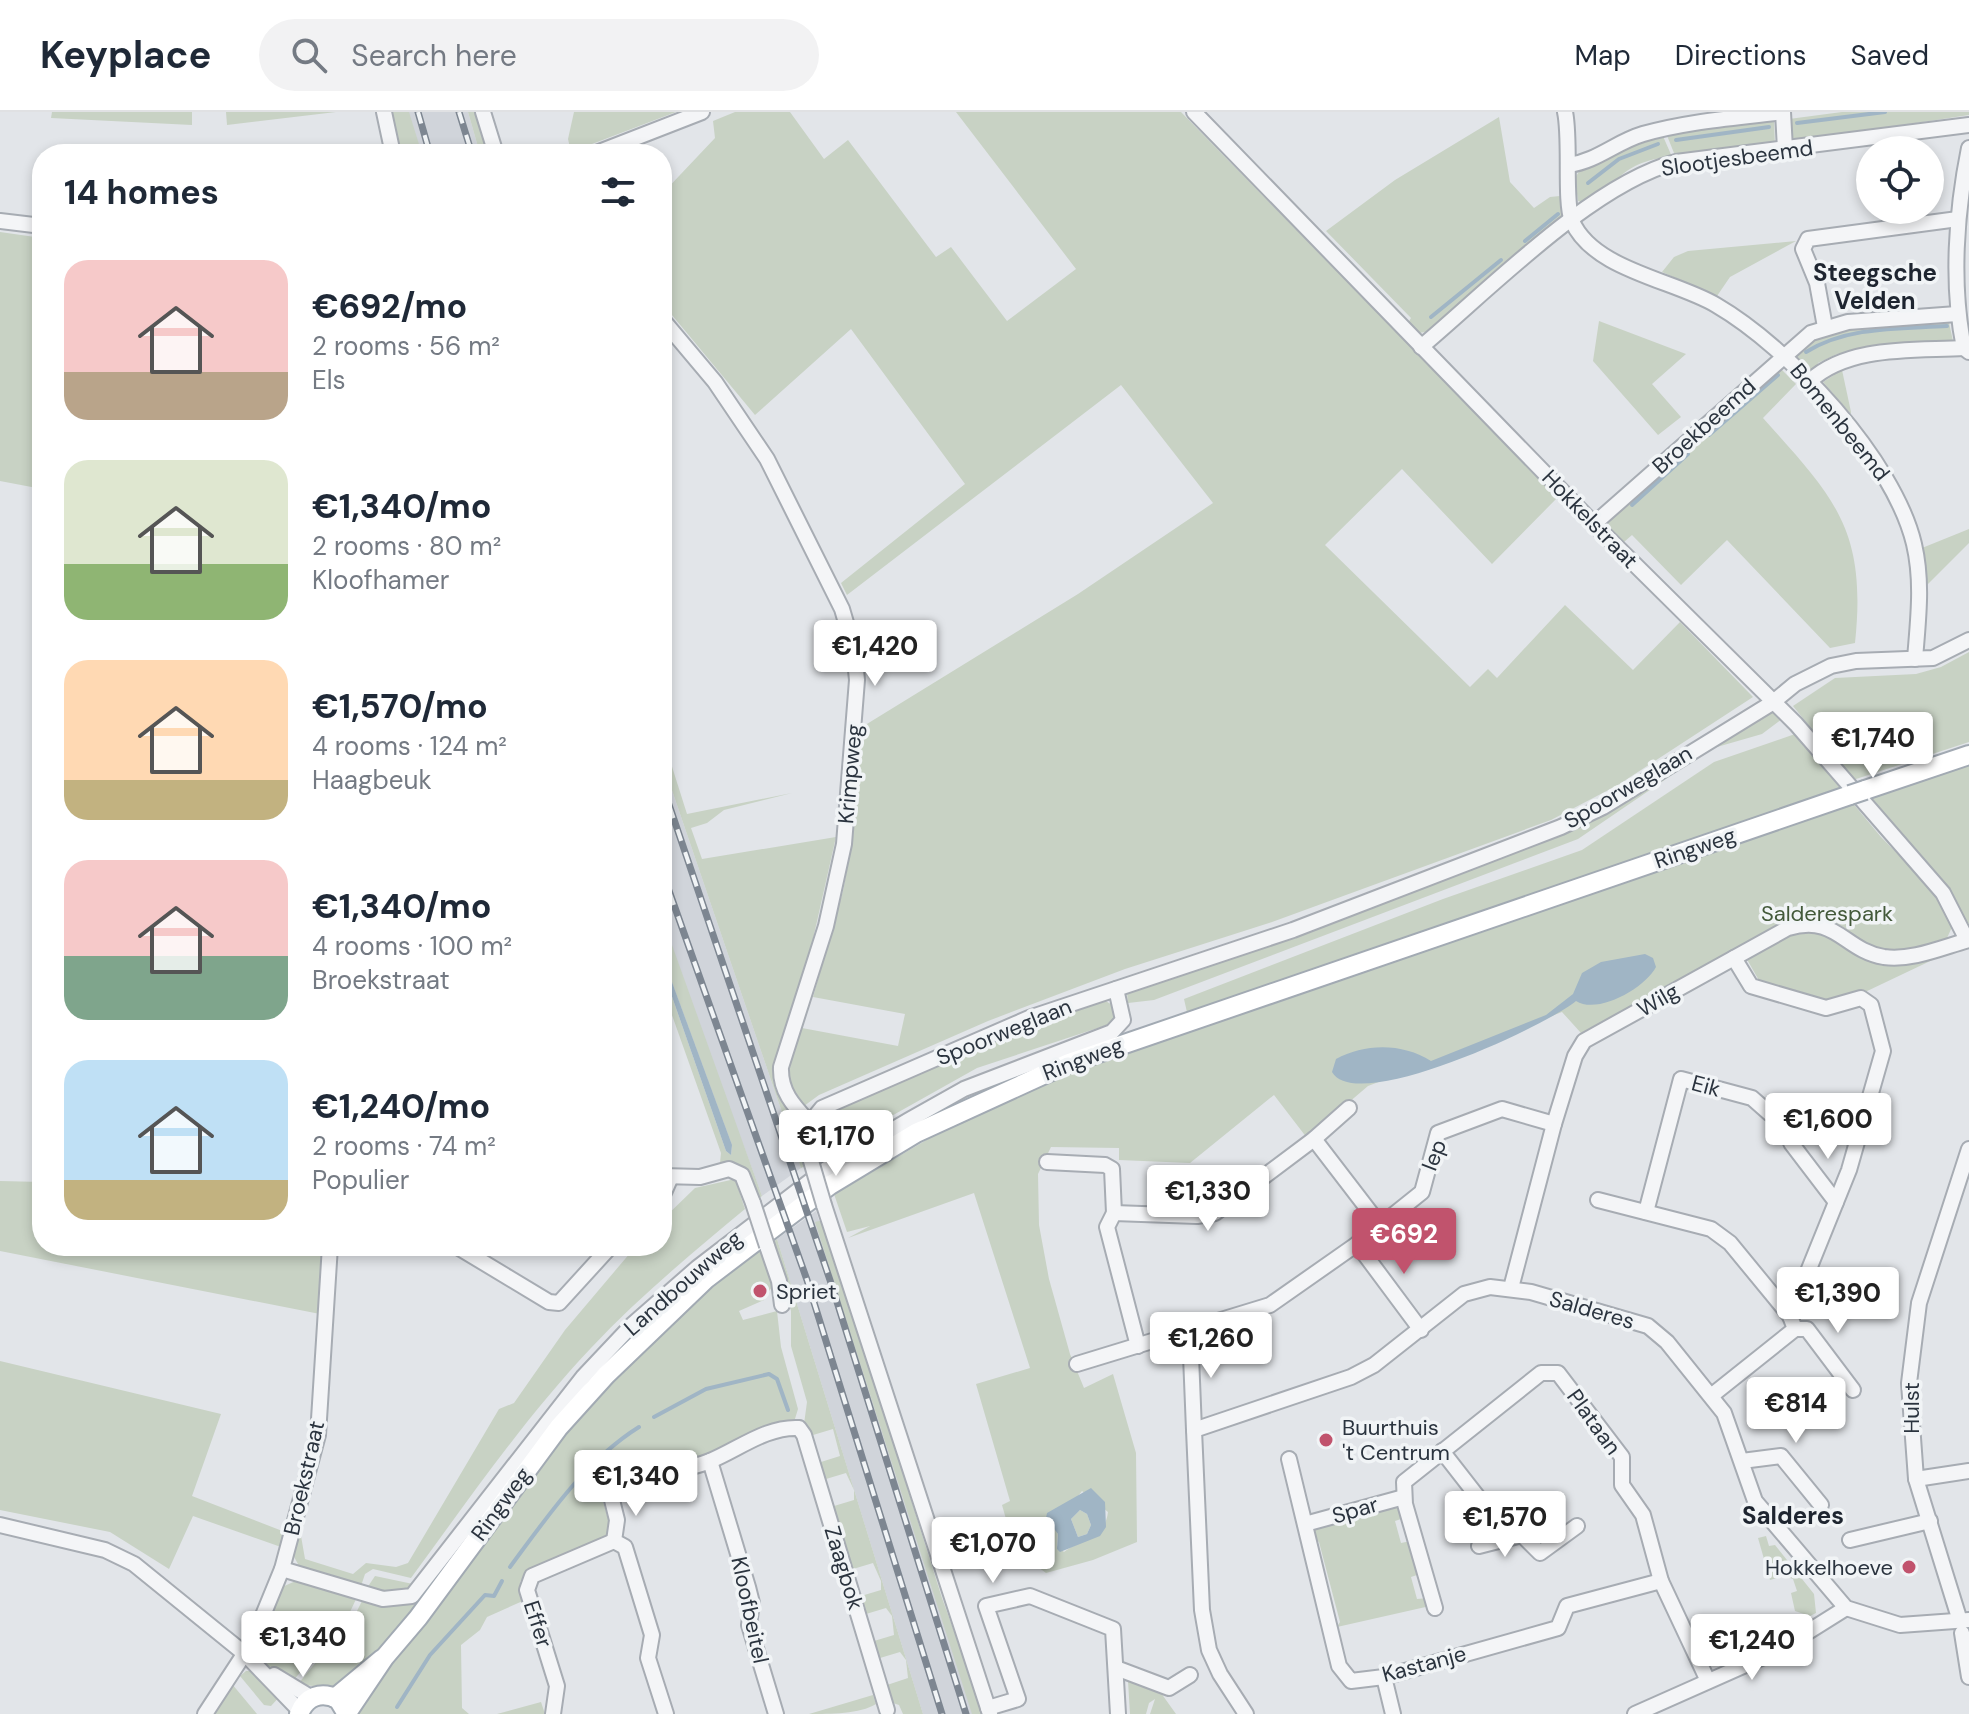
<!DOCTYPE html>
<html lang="en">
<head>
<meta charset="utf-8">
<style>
	:root { --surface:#fff; --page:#f2f2f3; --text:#1f2937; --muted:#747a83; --line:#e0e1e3; --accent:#c1536d }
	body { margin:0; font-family:"DM Sans",sans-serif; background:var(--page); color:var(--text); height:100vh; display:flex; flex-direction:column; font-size:30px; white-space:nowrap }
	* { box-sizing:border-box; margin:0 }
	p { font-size:26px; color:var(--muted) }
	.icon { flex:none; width:44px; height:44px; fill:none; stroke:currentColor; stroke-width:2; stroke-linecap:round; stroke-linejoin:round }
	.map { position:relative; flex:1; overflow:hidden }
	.drawer { position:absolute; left:32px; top:32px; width:640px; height:1112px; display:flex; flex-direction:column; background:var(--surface); border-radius:32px; box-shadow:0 4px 12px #0003 }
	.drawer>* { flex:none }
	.tools { position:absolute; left:1856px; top:24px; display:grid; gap:16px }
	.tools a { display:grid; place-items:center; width:88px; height:88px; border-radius:50%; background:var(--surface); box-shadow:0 4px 12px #0003; font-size:40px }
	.price { position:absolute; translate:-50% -68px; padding:0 18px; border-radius:8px; background:#fff; color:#222; font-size:26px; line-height:52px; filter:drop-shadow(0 2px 4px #0008) }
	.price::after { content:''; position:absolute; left:50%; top:48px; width:24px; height:18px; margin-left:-12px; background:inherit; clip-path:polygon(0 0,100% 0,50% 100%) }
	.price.on { background:var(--accent); color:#fff }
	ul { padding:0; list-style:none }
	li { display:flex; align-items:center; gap:24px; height:200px; padding:0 32px }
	li span { display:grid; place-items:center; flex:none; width:224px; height:160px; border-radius:24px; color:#555 }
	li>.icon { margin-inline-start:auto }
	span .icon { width:96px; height:96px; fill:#fffc; stroke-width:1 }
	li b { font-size:34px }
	h2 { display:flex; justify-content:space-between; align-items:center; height:96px; padding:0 32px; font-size:34px }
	header { display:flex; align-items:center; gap:48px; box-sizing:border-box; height:112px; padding:0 40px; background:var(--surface); border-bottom:2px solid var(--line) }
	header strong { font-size:38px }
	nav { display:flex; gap:44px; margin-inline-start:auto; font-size:28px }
	.search { width:560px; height:72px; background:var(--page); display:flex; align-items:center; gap:20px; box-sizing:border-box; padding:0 28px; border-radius:44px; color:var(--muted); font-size:30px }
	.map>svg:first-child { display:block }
</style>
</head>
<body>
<header>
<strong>Keyplace</strong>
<div class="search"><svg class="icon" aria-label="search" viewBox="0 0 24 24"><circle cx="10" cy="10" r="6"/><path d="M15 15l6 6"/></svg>Search here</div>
<nav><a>Map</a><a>Directions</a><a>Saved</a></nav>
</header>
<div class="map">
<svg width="1969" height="1602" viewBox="0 0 1969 1602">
	<rect width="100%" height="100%" fill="#e2e5e9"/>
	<!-- built -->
	<g fill="#d0d4da">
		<path d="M389,0h79l12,42h-78z"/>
		<path d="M662,649l139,407 -39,28 -19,-52 -11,4 -70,-193z"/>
		<path d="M816,1099l132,413 33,90h-58l-146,-475z"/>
	</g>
	<!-- green -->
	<g fill="#c8d2c4" fill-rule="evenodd">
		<path d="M52,0h140v13l-141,-7z"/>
		<path d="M226,0h110l-109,13z"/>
		<path d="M387,0h22l13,42h-26z"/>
		<path d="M468,0h11l13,42h-12z"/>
		<path d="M574,0h102l-105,40 -3,-13z"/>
		<path d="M735,0h55l34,47 24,-19 88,117 15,-10 56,74 69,-52 -120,-157h225l377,385 -66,67 -90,-95 -77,76 145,142 18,-18 9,9 68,-73 68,65 47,-48 73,75 -135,88 -67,35 -282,103 -144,46 -137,52 -169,74 -15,11c-25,-25 -12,-48 -2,-78l96,18 7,-32 -92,-17 30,-106 10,-54 9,-110 216,-133 135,-91 -92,-118 -274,210 -6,-12 124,-99 -114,-155 -96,86 -93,-112v-109l53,-56 -2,-17z"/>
		<path d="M1842,0h127v3l-178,27 -2,-23z"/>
		<path d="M1499,5l11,65 24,26 16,-11 10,-1 4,26 -138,110 -8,1 -10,-10 3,-5 -85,-87 69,-51z"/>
		<path d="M1774,8l1,27 -92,6 -7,5 -10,-25z"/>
		<path d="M1662,22l11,25c-18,-5 -51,10 -59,25h-6l-21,14 2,6 -11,-3 -3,-23 5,-8 13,-4 29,-18z"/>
		<path d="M0,120l42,6v251l-42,-8z"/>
		<path d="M1796,129l-66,36 -13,19 -55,-24 12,-15 14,-6z"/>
		<path d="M1948,206l5,23 -89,7 -27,6 -19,9 -1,7 -7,3 -16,-17c24,-37 112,-34 154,-38z"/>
		<path d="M1599,209l87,33 -34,30 29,33 -23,18 -65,-74z"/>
		<path d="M1777,253l19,19 -33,34c72,80 104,112 92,225l-25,5 -103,-108 -46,45 -49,-50 -8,7 -15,-15 -2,-8z"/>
		<path d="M1842,258l9,42v2l-28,-32z"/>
		<path d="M1969,417v14l-42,42 -5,-37z"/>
		<path d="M1969,540v90l-116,38 -60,-74 42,-28 81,-4 25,-7z"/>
		<path d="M1772,595l10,12 -20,15 -52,15 -132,90 -424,161 -26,3 -1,-10 436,-163z"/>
		<path d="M1795,622l86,103 50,51 21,39 -5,11 -5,2 3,14 -82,39 -38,10 -64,-19 -21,-37 -159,86 -19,-21 -194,74 -61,52 -33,-43 -84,68 -71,-3v-12l-68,-1 -13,27 1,51 10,54 21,75 14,34 29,-14 23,79 1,89 -44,18 -47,13 -8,-6 -3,-11 -11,-4 -8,2 -14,-49 8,-4 -34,-117 54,-16 -56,-175 -126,45 22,-12 -23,6 -13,-38 113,-66 74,-36 170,-62 -7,-31 259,-100 139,-49 132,-88zM1082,1379l26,21c-4,29 -24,25 -44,40l-7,-6 1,-12 -4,-7z"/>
		<path d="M662,623l25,79 105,-21 -68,17 -17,13 -16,5 11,31 134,-22 -32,142 -30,92 21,46 10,49 -4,2 -139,-407z"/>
		<path d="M1969,652v160l-103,-127z"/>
		<path d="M662,805l100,279 -5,4 -14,-33 -23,-4 1,-10 -59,-166v-19l64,183 5,4 1,-10 -70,-190z"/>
		<path d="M1104,888l10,6 3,10 -7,8 -133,44 -155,87 -10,-27 18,-18 183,-78z"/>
		<path d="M735,1067l10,30c-53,44 -106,88 -154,139 -67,71 -122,151 -180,230l-38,-9 -8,5 -4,12 -62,-20 -7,-13 4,-18 5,1 4,23 48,15 13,-11 30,4 12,-4 91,-154 15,-6 51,-73 71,-84h26v-26l33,-32z"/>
		<path d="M0,1069l42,1v64h283l-5,68 -320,-63z"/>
		<path d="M823,1108l119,378 42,116h-12l-157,-492z"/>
		<path d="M777,1127l146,475h-20l-4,-9 -9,-3 -9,-24 4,-1 2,8 21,-7 -2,-18 -6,-8 -20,6 1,9 -3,1 -10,-35h3l3,8 20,-6 -2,-19 -6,-8 -20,6 2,8 -3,1 -10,-34 3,-1 3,8 20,-6v-9l-8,-18 -20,6 2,9 -3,1 -25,-80 4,-1 3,8 20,-6v-10l-8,-17 -20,6 2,9 -4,1 -10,-34 4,-1 3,8 19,-6 -7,-27 -20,6 1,9 -3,1 -7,-21 3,-22 -16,-56v-35l-19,-68z"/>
		<path d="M759,1131l14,42 -9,15 -25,11 4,9 34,-9 4,36 17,62 -4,13 -92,36 -97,21 -6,9 9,31 5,3 -2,11 -9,9 -77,32 -5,8 5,18 -38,17 -7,13 -19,15 1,63 7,6h-115l193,-259 81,-95z"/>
		<path d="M0,1249l221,53 -29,82 93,36 -4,15 -88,-31 -24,53 -59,-37 -110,-22z"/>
		<path d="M1397,1393l7,13 -9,3 6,22 10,-2 9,33 -9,3 6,22 11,-1 2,8 -93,21 3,-5 -21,-80 -5,-3v-13z"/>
		<path d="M1080,1398l7,4 4,11 -4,9 -9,3 -7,-18z"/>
		<path d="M1766,1424l3,10 6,-1 39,49 2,19 -6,3 -15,-5 -4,-18 6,-2 -4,-12 -8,-3 -15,4 -12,-42z"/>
		<path d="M375,1464l38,8 -3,5 -26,5 -17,-6z"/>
		<path d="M298,1468l59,17 -7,15 -57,69 -25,-15 -10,-19 24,-60z"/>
		<path d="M428,1475l2,2 -44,55 -52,45 -36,-5 57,-69 8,-16c31,8 40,10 65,-12z"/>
		<path d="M246,1559h7l28,24 -10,11 -7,-1 -24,-29z"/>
		<path d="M1120,1564l42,13 -1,4 15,21h-26l5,-15 -6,4 -3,11h-16l-2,-33z"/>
		<path d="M232,1572l25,30h-48z"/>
		<path d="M873,1583l3,9c-16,10 -46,10 -67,10z"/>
		<path d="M541,1590l4,12h-48z"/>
	</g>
	<!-- water -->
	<g fill="#a0b5c5" fill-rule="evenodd">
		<path d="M1645,842l8,4 3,9c-11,21 -58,48 -80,34 -30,25 -220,114 -244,71l4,-13c29,-16 67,-16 95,2l115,-46 27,-21 9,-21 19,-11z"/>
		<path d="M662,843l70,190 -1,10 -5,-4 -64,-183z"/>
		<path d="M1091,1376l14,14 1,25 -6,9 -40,16 -3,-3 1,-15 -12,-16 1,-5zM1080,1398l7,4 4,11 -4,9 -9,3 -7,-18z"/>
	</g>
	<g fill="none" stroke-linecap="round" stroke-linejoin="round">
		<!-- stream -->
		<g stroke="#a0b5c5" stroke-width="4">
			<path d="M1797,11l88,-11"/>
			<path d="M1676,28l93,-13"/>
			<path d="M1588,71l31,-24 39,-15"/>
			<path d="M1525,129l33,-27"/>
			<path d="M1431,205l70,-57"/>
			<path d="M1806,240c42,-26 93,-23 141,-26"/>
			<path d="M1709,323l69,-60"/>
			<path d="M1632,393l56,-51"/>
			<path d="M654,1305l52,-28 63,-15 8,5 11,31"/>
			<path d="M510,1455c37,-50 76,-107 129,-140"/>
			<path d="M397,1595l33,-52 55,-60 9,1 8,-15"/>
		</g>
		<defs>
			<g id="minor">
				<path d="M384,0l9,42"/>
				<path d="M483,0l13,42"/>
				<path d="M1194,0l400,412 202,200 147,169 24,47"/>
				<path d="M1565,0c6,27 -1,90 7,109 21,49 102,59 144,84 74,43 178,155 198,239 9,38 4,76 1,115"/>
				<path d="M1783,0l2,37"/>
				<path d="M1969,36c-13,64 -18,137 -5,200l5,4"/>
				<path d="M594,42l108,-42"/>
				<path d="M1569,53c28,-4 47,-23 74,-31 45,-13 94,-16 140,-22"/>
				<path d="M0,109l42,5"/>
				<path d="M662,207l53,63 52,77 75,150 12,41 3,30 -13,164 -18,82 -45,141c-1,24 12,38 27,54"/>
				<path d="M1825,215l-8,-44 -14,-34 5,-10 150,-20"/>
				<path d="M1421,235c68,-57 171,-163 255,-185l293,-37"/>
				<path d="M1810,269c39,-36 105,-30 154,-33"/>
				<path d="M1594,412l217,-191 37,-11 109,-8"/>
				<path d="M1314,1027l66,86"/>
				<path d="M1791,1031l45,59"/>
				<path d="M811,1049l-6,-32 17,-21 207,-90 264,-88 268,-103 42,-20 169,-104 23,-19 36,-18 25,-5 77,-3 36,-18"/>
				<path d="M1047,1050l58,3 7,4 2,44"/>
				<path d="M662,1064l38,1 29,-8 13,6 11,28"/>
				<path d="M662,1085l8,-18"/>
				<path d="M1598,1088l113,29 19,14 60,73"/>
				<path d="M824,1093l166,509"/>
				<path d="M1646,1100l35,-133 71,19 17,15 89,26"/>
				<path d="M1357,1132l64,86"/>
				<path d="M456,1134l93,56 10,1 52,-57"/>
				<path d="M767,1134l12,35 3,24"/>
				<path d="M1511,1176l43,-164 21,-68 9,-15 204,-113c49,-14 55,22 96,29 28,4 59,-10 85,-17"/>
				<path d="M1795,1217h12l46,61"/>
				<path d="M1190,1219l4,99"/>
				<path d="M1138,1234l-31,-119 7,-14 83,3 18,-3 99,-74 35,-31"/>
				<path d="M1077,1252l193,-59 87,-61 65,-52 16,-59 64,-24 52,15"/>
				<path d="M1711,1284l84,-67 -5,-13 59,-146 34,-119 -12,-46 -10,-7 -35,10 -75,-22 -17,-28"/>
				<path d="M1442,1339l53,68 27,16 18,18 37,-27"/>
				<path d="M1289,1347l50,207 12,15 33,-4 174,-49 9,-22 94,-25"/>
				<path d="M710,1349l38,126 4,16 -3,22 27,89"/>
				<path d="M1742,1349l39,-5 40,49"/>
				<path d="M1916,1367l53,-8"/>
				<path d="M1305,1412l99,-27"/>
				<path d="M0,1413l105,25 29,14 111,90 55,57"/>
				<path d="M1850,1428l80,-19"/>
				<path d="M1479,1434l43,-11"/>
				<path d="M282,1457l101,30 29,-3 171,-219 50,-53 64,-56 129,-99 83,-49 55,-31 148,-57 11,-12 -7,-31"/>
				<path d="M1435,1496l-30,-104 -1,-22 137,-109h17l64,84v28l21,30 18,66 47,100"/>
				<path d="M1960,1509l-44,-142 -7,-96 10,-80 50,-154"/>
				<path d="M1962,1521l7,44"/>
				<path d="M1116,1556l53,20 21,-13"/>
				<path d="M274,1563l38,23"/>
				<path d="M1384,1565l9,37"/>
				<path d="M988,1596l30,-9 -32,-93 44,-10 83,33 5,85"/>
				<path d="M205,1602l47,-72 30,-73 36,-134 12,-189"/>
				<path d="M553,1602l4,-28 -30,-96 5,-14 82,-35"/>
				<path d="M666,1602l-18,-56 4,-23 -27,-88 -11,-6 3,-21 -8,-32 8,-8c30,-6 65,-8 93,-19 29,-12 57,-35 89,-33l5,7 83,275"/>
				<path d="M1246,1602l-26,-40 -11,-24 -7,-40 -8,-180 157,-53 23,-12 90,-71 26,-7 41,5 117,34 19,16 57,71 31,88 91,107 54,17 69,-5"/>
				<path d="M1635,1602l144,-64 67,-42"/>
			</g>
			<g id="major">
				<path d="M1865,678l104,-35"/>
				<path d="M335,1586l47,-39"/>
				<path d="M347,1601l37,-55 34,-40 141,-191 47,-52 100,-96 124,-94 86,-52 153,-70 781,-268"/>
				<path d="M299,1602c7,-18 22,-23 39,-15l9,15"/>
			</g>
		</defs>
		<!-- minor casing -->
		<use href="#minor" stroke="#a7acb3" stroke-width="18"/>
		<!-- major casing -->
		<use href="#major" stroke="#a2aab3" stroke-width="22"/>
		<!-- minor -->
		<use href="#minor" stroke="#f4f5f7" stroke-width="14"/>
		<!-- major -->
		<use href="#major" stroke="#fff" stroke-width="18"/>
		<defs>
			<g id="rail">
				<path d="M418,0l12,42"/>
				<path d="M459,0l13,42"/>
				<path d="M662,672l170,502 134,428"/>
				<path d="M662,759l145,409 135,434"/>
			</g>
		</defs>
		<!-- rail casing -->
		<use href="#rail" stroke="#7d8691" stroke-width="7"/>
		<!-- rail -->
		<use href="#rail" stroke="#f1f4f6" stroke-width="4" stroke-dasharray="12" stroke-linecap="butt"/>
		<defs>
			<g id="minor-bridge">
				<path d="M811,1049l13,44"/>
				<path d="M753,1091l14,43"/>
			</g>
			<path id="major-bridge" d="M1850,683l15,-5"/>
		</defs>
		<!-- minor-bridge casing -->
		<use href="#minor-bridge" stroke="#a7acb3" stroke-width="18" stroke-linecap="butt"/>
		<!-- major-bridge casing -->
		<use href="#major-bridge" stroke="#a2aab3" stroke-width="22" stroke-linecap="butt"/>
		<!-- minor-bridge -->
		<use href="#minor-bridge" stroke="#f4f5f7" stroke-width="14"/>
		<!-- major-bridge -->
		<use href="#major-bridge" stroke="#fff" stroke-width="18"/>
	</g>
	<!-- markers -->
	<g fill="#c1536d" stroke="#f1f4f6" stroke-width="3">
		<circle cx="760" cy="1179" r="8"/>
		<circle cx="1326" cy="1328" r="8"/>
		<circle cx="1909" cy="1455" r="8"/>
	</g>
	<g text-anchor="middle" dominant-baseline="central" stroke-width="7" stroke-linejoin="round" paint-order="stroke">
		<!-- street labels -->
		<g font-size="22" fill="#2b343f" stroke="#f1f4f6">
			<text transform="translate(1737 46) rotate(-8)">Slootjesbeemd</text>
			<text transform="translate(1840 310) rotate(51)">Bomenbeemd</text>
			<text transform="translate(1704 314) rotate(-42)">Broekbeemd</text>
			<text transform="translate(1590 407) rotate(46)">Hokkelstraat</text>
			<text transform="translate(850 662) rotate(-85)">Krimpweg</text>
			<text transform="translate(1628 675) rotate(-30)">Spoorweglaan</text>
			<text transform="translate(1695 736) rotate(-19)">Ringweg</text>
			<text transform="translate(1658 888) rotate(-30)">Wilg</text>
			<text transform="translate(1004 920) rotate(-22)">Spoorweglaan</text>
			<text transform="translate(1083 947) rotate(-21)">Ringweg</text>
			<text transform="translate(1706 974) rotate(15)">Eik</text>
			<text transform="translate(1434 1043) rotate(-69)">Iep</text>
			<text transform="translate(683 1171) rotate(-41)">Landbouwweg</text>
			<text transform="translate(1592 1198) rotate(16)">Salderes</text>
			<text transform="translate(1911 1296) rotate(-90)">Hulst</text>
			<text transform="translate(1594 1310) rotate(54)">Plataan</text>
			<text transform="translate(304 1366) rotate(-77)">Broekstraat</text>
			<text transform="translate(501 1392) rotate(-54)">Ringweg</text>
			<text transform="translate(1355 1398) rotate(-16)">Spar</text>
			<text transform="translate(844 1456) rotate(73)">Zaagbok</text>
			<text transform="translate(750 1498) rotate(78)">Kloofbeitel</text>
			<text transform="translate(538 1512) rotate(72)">Effer</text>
			<text transform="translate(1424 1552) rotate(-15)">Kastanje</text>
		</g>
		<!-- park labels -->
		<g font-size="22" fill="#43593a" stroke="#f1f4f6">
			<text x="1827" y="801">Salderespark</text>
		</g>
		<!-- poi labels -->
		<g font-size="22" fill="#2b343f" stroke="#f1f4f6" text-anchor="start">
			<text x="776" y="1179">Spriet</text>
			<text x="1342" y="1315">Buurthuis<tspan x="1342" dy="25">'t Centrum</tspan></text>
			<text x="1893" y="1455" text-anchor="end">Hokkelhoeve</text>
		</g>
		<!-- neighbourhood labels -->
		<g font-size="24" font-weight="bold" fill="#1e2530" stroke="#f1f4f6">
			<text x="1875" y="160">Steegsche<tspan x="1875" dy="28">Velden</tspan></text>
			<text x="1793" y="1403">Salderes</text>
		</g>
	</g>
</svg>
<div class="tools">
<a><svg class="icon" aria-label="locate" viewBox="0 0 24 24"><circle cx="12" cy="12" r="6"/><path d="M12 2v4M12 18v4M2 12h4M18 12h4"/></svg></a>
</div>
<b class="price" style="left:875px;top:576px">€1,420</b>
<b class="price" style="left:1873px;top:668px">€1,740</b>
<b class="price" style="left:1828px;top:1049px">€1,600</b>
<b class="price" style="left:836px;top:1066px">€1,170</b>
<b class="price" style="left:1208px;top:1121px">€1,330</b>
<b class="price on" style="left:1404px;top:1164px">€692</b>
<b class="price" style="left:1838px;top:1223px">€1,390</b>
<b class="price" style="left:1211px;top:1268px">€1,260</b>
<b class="price" style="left:1796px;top:1333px">€814</b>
<b class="price" style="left:636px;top:1406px">€1,340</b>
<b class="price" style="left:1505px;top:1447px">€1,570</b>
<b class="price" style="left:993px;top:1473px">€1,070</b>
<b class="price" style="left:303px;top:1567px">€1,340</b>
<b class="price" style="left:1752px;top:1570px">€1,240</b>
<section class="drawer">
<h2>14 homes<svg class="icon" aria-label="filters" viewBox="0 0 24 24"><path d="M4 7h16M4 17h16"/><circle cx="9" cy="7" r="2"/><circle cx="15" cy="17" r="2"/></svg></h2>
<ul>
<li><span style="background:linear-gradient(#f6c9c9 70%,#b9a48a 0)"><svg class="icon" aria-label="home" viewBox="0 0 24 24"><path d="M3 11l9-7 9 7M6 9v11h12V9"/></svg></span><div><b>€692/mo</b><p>2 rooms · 56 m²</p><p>Els</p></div></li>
<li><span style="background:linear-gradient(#dfe7d0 65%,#8fb573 0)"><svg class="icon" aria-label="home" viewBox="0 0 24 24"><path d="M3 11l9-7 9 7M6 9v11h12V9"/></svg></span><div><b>€1,340/mo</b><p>2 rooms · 80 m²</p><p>Kloofhamer</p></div></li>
<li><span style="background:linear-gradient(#ffd9b3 75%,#c2b280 0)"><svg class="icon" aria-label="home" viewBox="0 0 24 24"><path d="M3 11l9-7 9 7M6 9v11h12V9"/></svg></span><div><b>€1,570/mo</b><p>4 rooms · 124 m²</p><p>Haagbeuk</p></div></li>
<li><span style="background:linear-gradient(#f6c9c9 60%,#7fa58c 0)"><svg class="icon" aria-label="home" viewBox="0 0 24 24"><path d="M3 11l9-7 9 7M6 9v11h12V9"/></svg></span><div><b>€1,340/mo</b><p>4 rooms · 100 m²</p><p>Broekstraat</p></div></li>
<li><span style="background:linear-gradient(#bfe0f5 75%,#c2b280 0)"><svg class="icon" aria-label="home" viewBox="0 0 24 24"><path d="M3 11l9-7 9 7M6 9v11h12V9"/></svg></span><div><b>€1,240/mo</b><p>2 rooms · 74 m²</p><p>Populier</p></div></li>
</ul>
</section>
</div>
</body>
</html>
